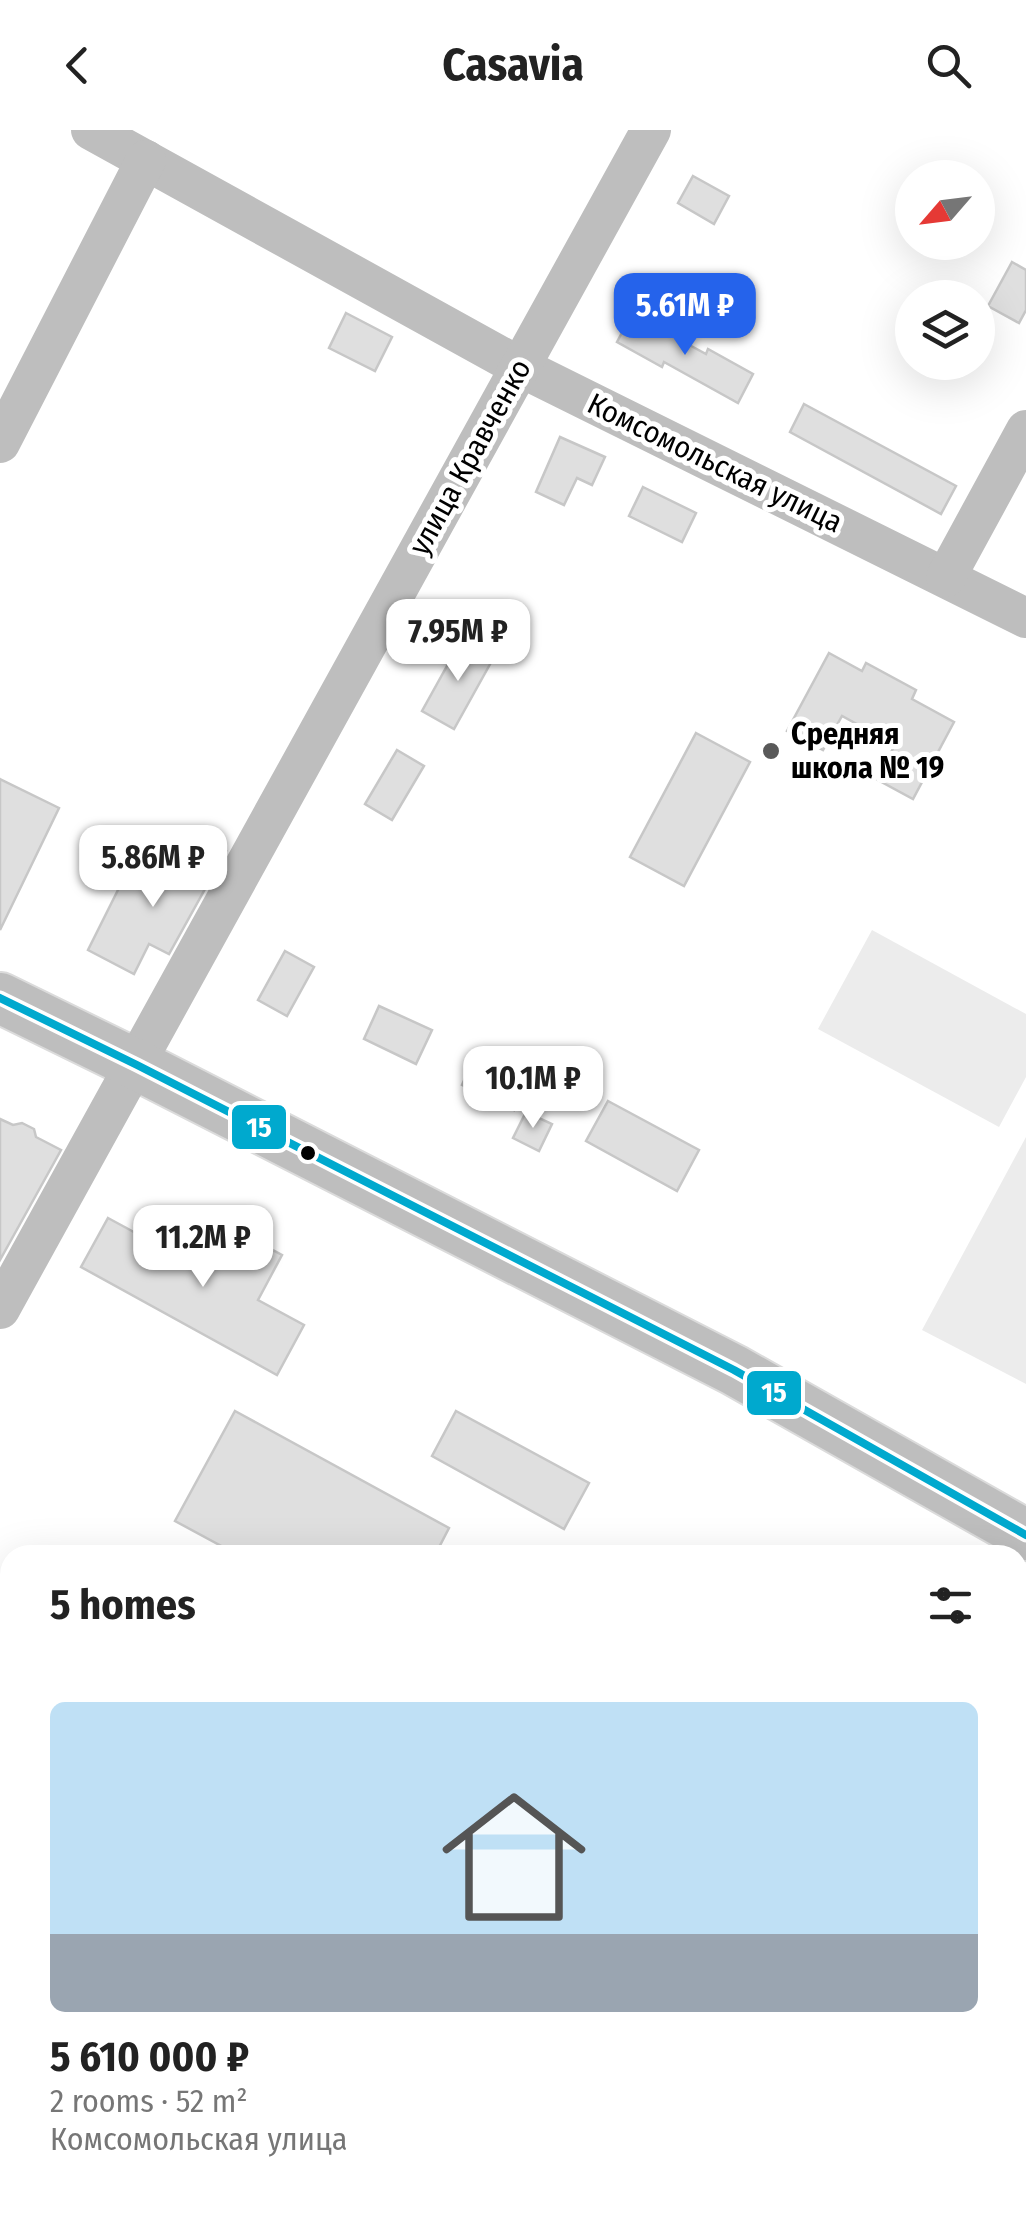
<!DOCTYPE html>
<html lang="en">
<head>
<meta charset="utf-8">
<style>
	:root { --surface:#fff; --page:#f2f2f2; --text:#222; --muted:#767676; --accent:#2563eb }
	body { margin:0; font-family:"Fira Sans Condensed",sans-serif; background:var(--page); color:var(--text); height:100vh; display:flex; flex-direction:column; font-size:38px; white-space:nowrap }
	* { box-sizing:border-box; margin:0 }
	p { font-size:32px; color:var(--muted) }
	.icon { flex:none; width:55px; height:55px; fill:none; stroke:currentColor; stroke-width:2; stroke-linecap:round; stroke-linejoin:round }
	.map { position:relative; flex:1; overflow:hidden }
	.side { position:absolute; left:0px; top:1415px; width:1028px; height:672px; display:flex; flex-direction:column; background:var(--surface); border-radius:30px 30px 0 0; box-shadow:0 10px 40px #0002 }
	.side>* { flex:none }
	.needle { width:65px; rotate:242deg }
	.buttons { position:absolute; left:895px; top:30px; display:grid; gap:20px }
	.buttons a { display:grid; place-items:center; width:100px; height:100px; border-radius:50%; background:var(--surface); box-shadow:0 10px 40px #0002; font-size:50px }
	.price { position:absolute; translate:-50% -85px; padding:0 22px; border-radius:20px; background:#fff; color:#222; font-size:32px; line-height:65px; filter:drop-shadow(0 2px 5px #0008) }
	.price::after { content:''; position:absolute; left:50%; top:60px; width:30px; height:22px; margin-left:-15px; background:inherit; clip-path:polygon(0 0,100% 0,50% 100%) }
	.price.active { background:var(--accent); color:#fff }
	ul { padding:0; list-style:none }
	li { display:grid; align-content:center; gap:20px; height:530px; padding:0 50px }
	li span { display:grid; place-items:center; height:310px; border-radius:15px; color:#555 }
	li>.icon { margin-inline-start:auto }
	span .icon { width:180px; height:180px; fill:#fffc; stroke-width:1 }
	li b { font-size:42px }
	h2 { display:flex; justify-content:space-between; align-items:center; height:120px; padding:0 50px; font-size:42px }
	header { display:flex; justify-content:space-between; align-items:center; height:130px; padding:0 50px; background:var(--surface); font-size:45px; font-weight:700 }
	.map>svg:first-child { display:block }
</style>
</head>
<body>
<header><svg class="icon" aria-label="back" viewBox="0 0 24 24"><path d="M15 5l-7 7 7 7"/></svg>Casavia<svg class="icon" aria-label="search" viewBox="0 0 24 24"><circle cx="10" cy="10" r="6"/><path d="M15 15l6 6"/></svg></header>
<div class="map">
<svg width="1026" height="2087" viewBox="0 0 1026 2087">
	<rect width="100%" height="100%" fill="#fff"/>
	<!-- green -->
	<g fill="#ececec">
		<path d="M872,800l154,84v63l-27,50 -181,-98z"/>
		<path d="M1026,1007v247l-104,-54z"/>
	</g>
	<!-- building -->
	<g fill="#dfdfdf" stroke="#c7c7c7" stroke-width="2.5">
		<path d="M693,46l36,20 -15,28 -36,-21z"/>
		<path d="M1012,132l14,8v40l-7,13 -31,-17z"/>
		<path d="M346,183l46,24 -17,34 -46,-23z"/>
		<path d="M632,184l74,40 2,-5 45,25 -15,29 -74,-41 -2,5 -45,-25z"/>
		<path d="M804,274l152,82 -15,28 -151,-82z"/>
		<path d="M560,307l45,20 -13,28 -15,-7 -13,27 -28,-13z"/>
		<path d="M643,357l53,26 -14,29 -53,-26z"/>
		<path d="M462,509l32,18 -40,72 -32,-18z"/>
		<path d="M829,523l33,18 4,-8 50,27 -4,9 42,23 -41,77 -37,-20 19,-34 -53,-29 -19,34 -36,-19z"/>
		<path d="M696,603l54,29 -66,124 -54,-29z"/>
		<path d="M397,620l27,16 -32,54 -27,-16z"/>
		<path d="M0,649l59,29 -59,122z"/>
		<path d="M199,708l27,13 -57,103 -20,-10 -15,30 -46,-24 42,-84 44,22z"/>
		<path d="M285,821l29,16 -27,49 -29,-16z"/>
		<path d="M379,876l53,24 -16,34 -52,-25z"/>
		<path d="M477,922l53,24 -16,34 -52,-25z"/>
		<path d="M608,971l91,49 -22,41 -91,-50z"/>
		<path d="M526,982l26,12 -13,27 -26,-13z"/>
		<path d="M0,989l13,6 9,-2 12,6 2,8 25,13 -61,110z"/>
		<path d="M108,1088l96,52 24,-44 54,29 -24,45 46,25 -27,50 -196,-108z"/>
		<path d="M235,1281l214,117 -14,27h-197l-63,-34z"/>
		<path d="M456,1281l133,72 -25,46 -132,-73z"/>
	</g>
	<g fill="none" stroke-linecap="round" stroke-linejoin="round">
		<defs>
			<path id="major" d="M0,868l137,67 597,305 292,165"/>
		</defs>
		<!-- major casing -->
		<use href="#major" stroke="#dbdbdb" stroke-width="54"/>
		<!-- minor -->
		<g stroke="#bebebe" stroke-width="40">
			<path d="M91,0l429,237 506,251"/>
			<path d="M0,313l146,-283"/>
			<path d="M946,447l80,-147"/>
			<path d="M0,1179l651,-1179"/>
		</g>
		<!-- major -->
		<use href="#major" stroke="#bebebe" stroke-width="50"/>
		<defs>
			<path id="bus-1" d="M0,868l137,67 597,305 292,165"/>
		</defs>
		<!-- bus-1 casing -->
		<use href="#bus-1" stroke="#fff" stroke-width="15"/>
		<!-- bus-1 -->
		<use href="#bus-1" stroke="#00a9ce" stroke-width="8"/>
	</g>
	<!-- markers -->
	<circle fill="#595959" stroke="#fff" stroke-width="4" cx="771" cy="621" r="10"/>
	<circle fill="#000" stroke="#fff" stroke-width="4" cx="308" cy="1023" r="9"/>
	<g text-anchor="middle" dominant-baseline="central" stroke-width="10" stroke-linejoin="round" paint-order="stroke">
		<!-- street labels -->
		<g font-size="30" fill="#000" stroke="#fff">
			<text transform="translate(470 327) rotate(-61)">улица Кравченко</text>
			<text transform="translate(715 333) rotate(26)">Комсомольская улица</text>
		</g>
		<!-- poi labels -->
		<g font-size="30" font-weight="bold" fill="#000" stroke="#fff" text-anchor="start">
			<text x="791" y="604">Средняя<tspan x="791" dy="34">школа № 19</tspan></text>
		</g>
	</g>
	<g stroke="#fff" stroke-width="4">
		<rect x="230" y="973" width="58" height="48" rx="10" fill="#00a9ce"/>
		<rect x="745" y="1239" width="58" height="48" rx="10" fill="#00a9ce"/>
	</g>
	<g font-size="28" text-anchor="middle" font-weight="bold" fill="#fff">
		<text x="259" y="1007">15</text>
		<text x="774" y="1272">15</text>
	</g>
</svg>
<div class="buttons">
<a><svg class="needle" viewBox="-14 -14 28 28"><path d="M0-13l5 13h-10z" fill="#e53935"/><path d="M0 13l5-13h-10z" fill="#767676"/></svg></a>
<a><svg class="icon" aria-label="layers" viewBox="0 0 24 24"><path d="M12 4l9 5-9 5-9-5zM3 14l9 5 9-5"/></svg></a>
</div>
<b class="price active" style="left:685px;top:228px">5.61M ₽</b>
<b class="price" style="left:458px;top:554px">7.95M ₽</b>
<b class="price" style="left:153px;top:780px">5.86M ₽</b>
<b class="price" style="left:533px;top:1001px">10.1M ₽</b>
<b class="price" style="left:203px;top:1160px">11.2M ₽</b>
<section class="side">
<h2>5 homes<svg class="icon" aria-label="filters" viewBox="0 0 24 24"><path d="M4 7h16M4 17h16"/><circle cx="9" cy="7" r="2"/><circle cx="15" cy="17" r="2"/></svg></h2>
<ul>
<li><span style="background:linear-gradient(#bfe0f5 75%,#9aa5b1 0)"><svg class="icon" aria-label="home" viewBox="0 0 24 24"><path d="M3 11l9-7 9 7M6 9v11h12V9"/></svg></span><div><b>5 610 000 ₽</b><p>2 rooms · 52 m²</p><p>Комсомольская улица</p></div></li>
</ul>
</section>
</div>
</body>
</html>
